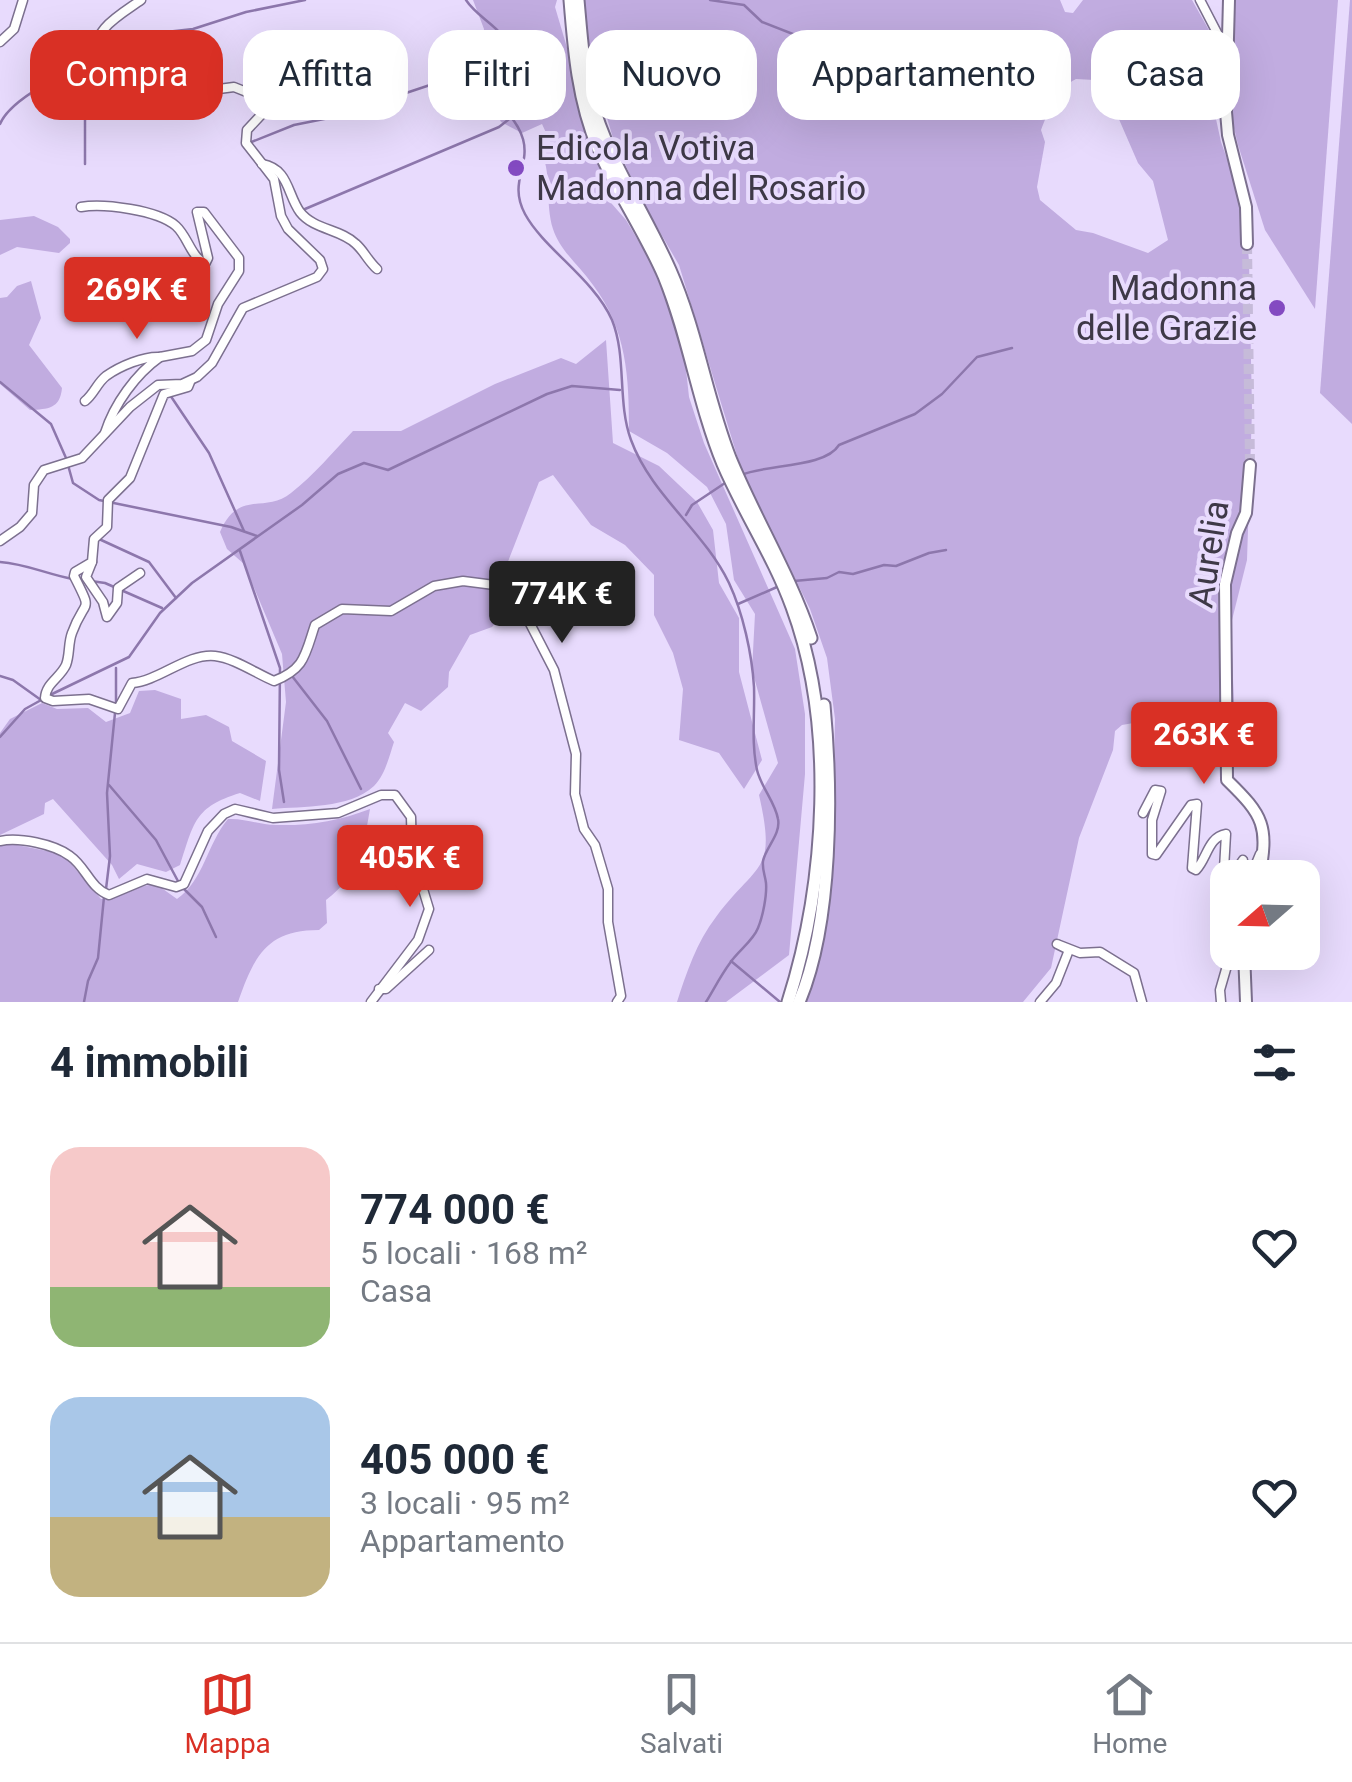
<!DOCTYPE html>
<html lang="it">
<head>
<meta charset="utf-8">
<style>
	:root { --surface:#fff; --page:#f2f2f3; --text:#1f2937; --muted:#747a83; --line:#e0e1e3; --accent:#d93025 }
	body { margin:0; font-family:Roboto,sans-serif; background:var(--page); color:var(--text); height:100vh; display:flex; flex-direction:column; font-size:38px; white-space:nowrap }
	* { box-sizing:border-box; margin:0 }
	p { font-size:32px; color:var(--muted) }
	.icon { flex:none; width:55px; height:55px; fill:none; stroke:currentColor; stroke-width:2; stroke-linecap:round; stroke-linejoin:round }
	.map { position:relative; height:1002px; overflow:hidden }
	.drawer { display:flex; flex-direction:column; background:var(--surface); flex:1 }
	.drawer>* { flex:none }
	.top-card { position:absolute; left:30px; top:30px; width:1292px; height:90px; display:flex; gap:20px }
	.needle { width:65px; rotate:250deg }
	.buttons { position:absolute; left:1210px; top:860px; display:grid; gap:20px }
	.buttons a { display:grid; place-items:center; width:110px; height:110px; border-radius:20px; background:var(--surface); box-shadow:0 10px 40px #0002; font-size:50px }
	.price { position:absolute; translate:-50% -85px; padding:0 22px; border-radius:10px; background:var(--accent); color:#fff; font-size:32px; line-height:65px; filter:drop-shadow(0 2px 5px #0008) }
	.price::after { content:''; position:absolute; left:50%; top:60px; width:30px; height:22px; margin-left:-15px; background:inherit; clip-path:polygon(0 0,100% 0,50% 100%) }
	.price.current { background:#222; color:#fff }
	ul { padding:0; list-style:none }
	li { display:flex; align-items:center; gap:30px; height:250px; padding:0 50px }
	li span { display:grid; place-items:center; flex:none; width:280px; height:200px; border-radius:30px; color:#555 }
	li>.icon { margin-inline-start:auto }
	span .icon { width:120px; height:120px; fill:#fffc; stroke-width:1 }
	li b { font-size:42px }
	h2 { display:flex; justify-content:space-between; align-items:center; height:120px; padding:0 50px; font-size:42px }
	.tag { padding:0 35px; border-radius:30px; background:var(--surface); box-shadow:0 10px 40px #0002; font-size:35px; line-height:90px }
	.tag.current { background:var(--accent); color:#fff }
	.dock { display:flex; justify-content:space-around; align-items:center; height:140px; border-top:2px solid var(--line); background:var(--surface); font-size:28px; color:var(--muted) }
	.dock a { display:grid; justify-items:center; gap:5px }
	.dock .current { color:var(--accent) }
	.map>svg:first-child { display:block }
</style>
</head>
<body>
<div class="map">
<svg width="1352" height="1002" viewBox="0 0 1352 1002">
	<rect width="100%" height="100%" fill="#e8dbfd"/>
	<!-- green -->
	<g fill="#c1ace0" fill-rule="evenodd">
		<path d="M473,0h84l-2,7 13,44 8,50 36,103 14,16 22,37 20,46 17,57 4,37 15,46 91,206 10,65v60l-16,181 -63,47h-49c9,-28 20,-61 39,-85 42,-56 61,-43 43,-122l19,-32 -26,-93 3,-56 -21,-34 -8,-56 -19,-37 -40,-34 -38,-22c0,-54 -2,-101 -36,-146 -13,-19 -33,-34 -40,-56 -8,-26 -1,-51 -11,-76l11,-5 -11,-24 -20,9 -21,-11 -15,-30 -7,-25 5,-38z"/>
		<path d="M584,0h476l5,12 8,1 10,-13h109l22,39 -3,57 10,46 23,64 5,55 3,149 -5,150 -16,64 5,137 -69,-20 -16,-15 -12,-4 -17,3 -7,6 -2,19 -34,88 -28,130 -28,34h-220l30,-194 2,-89 -8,-61 -17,-49 -68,-137 -63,-207 -36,-62 -30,-65 -24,-80zM1076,79l18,1 14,14 30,69 15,18 15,59 -20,13 -55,-20 -17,-3 -36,-30 -3,-13 8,-45 -4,-12c8,-20 15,-41 35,-51z"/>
		<path d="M1232,0h106l-23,309 -50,-79 -27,-85 -9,-38z"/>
		<path d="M1350,0h2v424l-32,-31z"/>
		<path d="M34,216l24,11 12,12v4l-11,10 -42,-6 -17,8v-35z"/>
		<path d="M31,281l10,37 -12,27 33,43c-2,21 -14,21 -32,22l-30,-26v-86l7,-1 10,-11z"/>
		<path d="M606,340l7,103 46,23 38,36 16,28 6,53 20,35v54l23,88 -18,29 -25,-36 -40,-13 4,-51 -10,-36 -19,-38v-40l-29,-30 -34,-20 -38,-50 -14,7 -37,95 -5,44 -5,6 -22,8 -21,37 -1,15 -27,24 -16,-8 -17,30 6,9c-5,15 -9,33 -20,44 -25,23 -71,20 -102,23l14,-107 -4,-48 -38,-90 -17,-15 -7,-17c18,-43 46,-18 71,-39 23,-18 42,-41 62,-62h48l94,-47 66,-26 15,6z"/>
		<path d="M155,690l26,9v20l25,-4 23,12 3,14 34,20 -6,40 -20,-8c-46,14 -46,30 -60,72l-14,7 -29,-8 -18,15 -7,-14 -59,-66 -8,4 -1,11 -44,21v-102l10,-14 32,-16 15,6 31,-1 18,14 24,-9 9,-22z"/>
		<path d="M370,809c-7,40 -10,65 -44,91l1,23 -8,7c-53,0 -65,27 -81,72h-238v-157l7,-2 50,10 10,6 34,40c19,1 35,-14 55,-15l21,15c27,-19 30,-55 51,-80 17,-1 31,6 48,6 32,1 63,-4 94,-16z"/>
	</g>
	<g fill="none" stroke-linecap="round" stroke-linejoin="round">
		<!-- stream -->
		<g stroke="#8d77ac" stroke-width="2.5">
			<path d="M466,0c9,14 25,22 36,35 15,18 -11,41 -9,63 63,57 8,71 32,116 19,35 69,65 87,106 15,37 5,82 19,120 20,55 73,91 98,143 14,30 23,71 25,104 1,28 -3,55 3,83 4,17 18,32 21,49 3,15 -12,28 -15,42 -1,8 2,14 3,22 1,12 -3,33 -8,45 -5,13 -20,23 -28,35 -9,12 -16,26 -24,39"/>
			<path d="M710,0l34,5 18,17 59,23 50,32h12l32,27"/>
			<path d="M100,56l39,-21 54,-6 53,-17 59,-12"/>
			<path d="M78,67l7,16v81"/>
			<path d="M0,124c10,-24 67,-55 94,-60"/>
			<path d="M249,143l45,-18 40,-8 96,-32 8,-6 56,-4"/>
			<path d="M305,209l194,-82 14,-11"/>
			<path d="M0,382l51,42 15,34"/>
			<path d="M170,395l39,58 35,78"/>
			<path d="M68,465l5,18 26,17 132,27 26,9"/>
			<path d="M741,475c26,-11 84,-7 98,-30l76,-31 27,-20 35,-37 35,-9"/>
			<path d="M686,515l6,-10 33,-22"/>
			<path d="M99,539l50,23 27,36"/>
			<path d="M240,551l40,117 -1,102 5,32"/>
			<path d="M0,562c27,2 46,12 73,17"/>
			<path d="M91,581l14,2 57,25"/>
			<path d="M794,581l33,-3 12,-6 14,2 31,-9 12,1 33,-13 17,-3"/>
			<path d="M738,604l39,-17"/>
			<path d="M0,676l13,4 28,20"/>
			<path d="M292,676l35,45 34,68"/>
			<path d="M50,695l79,-38 31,-44 32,-30 110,-78 36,-31 26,-11 24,7 159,-76 25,-8 48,4"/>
			<path d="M116,705v-37"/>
			<path d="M0,737l25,-28 18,-10"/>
			<path d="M109,785l47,55 23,43"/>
			<path d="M106,889l4,-33 -3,-63 8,-80"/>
			<path d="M184,889l18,18 14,30"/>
			<path d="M731,961l49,41"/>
			<path d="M84,1002l4,-21 10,-23 6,-61"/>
		</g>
		<!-- major-tunnel -->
		<path stroke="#c6bbd9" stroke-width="10" stroke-dasharray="10 5" stroke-linecap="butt" d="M1247,244l3,221"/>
		<defs>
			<g id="minor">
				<path d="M1200,0l27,52"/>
				<path d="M0,42l14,-13 9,-29"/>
				<path d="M262,164c27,5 25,30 38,48 14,18 41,17 56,32 8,7 12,17 21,25"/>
				<path d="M81,207c22,-4 77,3 95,19 12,11 14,29 29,38l3,-6 -11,-46h7l35,46v13l-21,33 -12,36 -14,11 -32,6c-16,-1 -40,9 -54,19 -9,7 -12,18 -21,25"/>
				<path d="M190,382l-2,5 -24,7 -34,84 -22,22 -1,27 -13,12 -2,23 -17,10 -1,4c20,39 11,21 -2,57 -4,10 -2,22 -6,32 -6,13 -20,18 -21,33l8,3 36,-2 29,10 14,-26c27,-2 55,-30 83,-27 19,2 42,18 59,25 31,-12 31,-26 41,-56l27,-16 49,2 43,-25 29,-5 39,5 20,22 32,62 22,84 -1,40 9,35 11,16 13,44v33l13,74 -4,6"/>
				<path d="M105,433c9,-29 31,-59 55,-76"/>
				<path d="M0,541l20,-14 12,-14 2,-28 10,-15 38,-12 48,-51 28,-22 24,-1 15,-7 15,-14 31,-55 74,-31 6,-8 -3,-9 -32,-31 -7,-13 -7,-37 -28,-36 1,-13 15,-16 -3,-17 -25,-10 -38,5 -34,-10 -27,-17 -40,-5c-5,-30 25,-45 46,-60"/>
				<path d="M92,562l-6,15 17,25 4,15 10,-14 1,-15 22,-15"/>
				<path d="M1143,813l12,-23 6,1 -9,29v34l4,1 35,-50 6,-1 -5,64 4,2c11,-11 12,-33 30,-36l-2,35 4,9"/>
				<path d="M0,841c19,-4 54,3 70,15 16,11 20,32 39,39l38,-16 29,8 8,-3 24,-53 16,-17 11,-5 38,9 65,-5 43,-18h14l16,22 1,36 17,56 -11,31 -47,62"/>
				<path d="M1231,878l12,-18v18"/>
				<path d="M1250,878l10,-24"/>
				<path d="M1069,950l-12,-6 23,9 20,-1 34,21 8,29"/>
				<path d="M379,989h7l43,-39"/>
				<path d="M1040,1002l16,-19 13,-33"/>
				<path d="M1221,1002l-1,-12 11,-38"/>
			</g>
			<g id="major">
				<path d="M1229,0l-3,112 2,23 18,72 1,37"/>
				<path d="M1250,465l-4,48 -9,20 -12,51 2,196c37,36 42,46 32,98"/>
				<path d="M1244,952l2,50"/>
			</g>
			<g id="highway">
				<path d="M570,0c4,50 8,101 28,148 19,44 47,84 66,128 25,61 34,127 59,188 21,49 51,93 69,143 44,119 34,275 -4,395"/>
				<path d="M578,0c3,33 5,65 13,98 16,61 54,115 79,172 27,61 36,127 60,188 25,61 60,117 81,180"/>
				<path d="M799,1002c34,-80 33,-211 25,-297"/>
			</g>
		</defs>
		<!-- minor casing -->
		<use href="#minor" stroke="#7c708f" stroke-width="11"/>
		<!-- major casing -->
		<use href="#major" stroke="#7c708f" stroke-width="14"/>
		<!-- highway casing -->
		<use href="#highway" stroke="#7c708f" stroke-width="15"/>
		<!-- minor -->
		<use href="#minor" stroke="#fff" stroke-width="8"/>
		<!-- major -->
		<use href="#major" stroke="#fff" stroke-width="10"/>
		<!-- highway -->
		<use href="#highway" stroke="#fff" stroke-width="11"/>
	</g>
	<!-- markers -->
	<g fill="#834ac1" stroke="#e8dbfd" stroke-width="4">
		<circle cx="516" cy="168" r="10"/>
		<circle cx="1277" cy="308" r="10"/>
	</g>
	<g text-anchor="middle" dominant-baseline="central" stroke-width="8" stroke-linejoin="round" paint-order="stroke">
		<!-- poi labels -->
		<g font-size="35" fill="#3e3947" stroke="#e8dbfd" text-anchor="start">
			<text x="536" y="148">Edicola Votiva<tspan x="536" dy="40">Madonna del Rosario</tspan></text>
			<text x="1257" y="288" text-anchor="end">Madonna<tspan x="1257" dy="40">delle Grazie</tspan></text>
		</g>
		<!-- street labels -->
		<g font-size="35" fill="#3e3947" stroke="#e8dbfd">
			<text transform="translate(1209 554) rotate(-81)">Aurelia</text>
		</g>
	</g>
</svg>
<div class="buttons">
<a><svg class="needle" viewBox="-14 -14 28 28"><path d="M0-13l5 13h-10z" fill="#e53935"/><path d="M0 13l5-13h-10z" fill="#747a83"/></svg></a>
</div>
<b class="price" style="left:137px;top:342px">269K €</b>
<b class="price current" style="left:562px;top:646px">774K €</b>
<b class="price" style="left:1204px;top:787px">263K €</b>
<b class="price" style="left:410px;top:910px">405K €</b>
<div class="top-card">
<a class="tag current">Compra</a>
<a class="tag">Affitta</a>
<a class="tag">Filtri</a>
<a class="tag">Nuovo</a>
<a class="tag">Appartamento</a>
<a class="tag">Casa</a>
</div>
</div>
<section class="drawer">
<h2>4 immobili<svg class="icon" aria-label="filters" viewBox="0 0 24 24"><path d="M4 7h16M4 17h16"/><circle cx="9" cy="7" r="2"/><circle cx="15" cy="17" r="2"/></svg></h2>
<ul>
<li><span style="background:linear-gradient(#f6c9c9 70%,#8fb573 0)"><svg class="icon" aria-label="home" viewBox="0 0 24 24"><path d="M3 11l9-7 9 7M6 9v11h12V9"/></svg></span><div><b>774 000 €</b><p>5 locali · 168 m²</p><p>Casa</p></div><svg class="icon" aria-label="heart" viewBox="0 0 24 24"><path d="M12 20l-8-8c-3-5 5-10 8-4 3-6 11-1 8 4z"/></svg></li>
<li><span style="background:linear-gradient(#a9c7e8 60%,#c2b280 0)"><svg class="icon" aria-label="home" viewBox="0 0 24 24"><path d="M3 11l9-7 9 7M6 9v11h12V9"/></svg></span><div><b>405 000 €</b><p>3 locali · 95 m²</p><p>Appartamento</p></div><svg class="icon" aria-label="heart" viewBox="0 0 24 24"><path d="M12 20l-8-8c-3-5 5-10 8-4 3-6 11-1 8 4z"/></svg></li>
</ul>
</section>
<nav class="dock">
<a class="current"><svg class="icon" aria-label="map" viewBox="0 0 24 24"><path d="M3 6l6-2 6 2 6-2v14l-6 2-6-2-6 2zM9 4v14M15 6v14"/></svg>Mappa</a>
<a><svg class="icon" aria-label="saved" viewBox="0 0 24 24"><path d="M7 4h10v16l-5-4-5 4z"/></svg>Salvati</a>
<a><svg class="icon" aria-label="home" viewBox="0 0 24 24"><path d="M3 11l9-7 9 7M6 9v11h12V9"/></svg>Home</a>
</nav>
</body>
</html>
